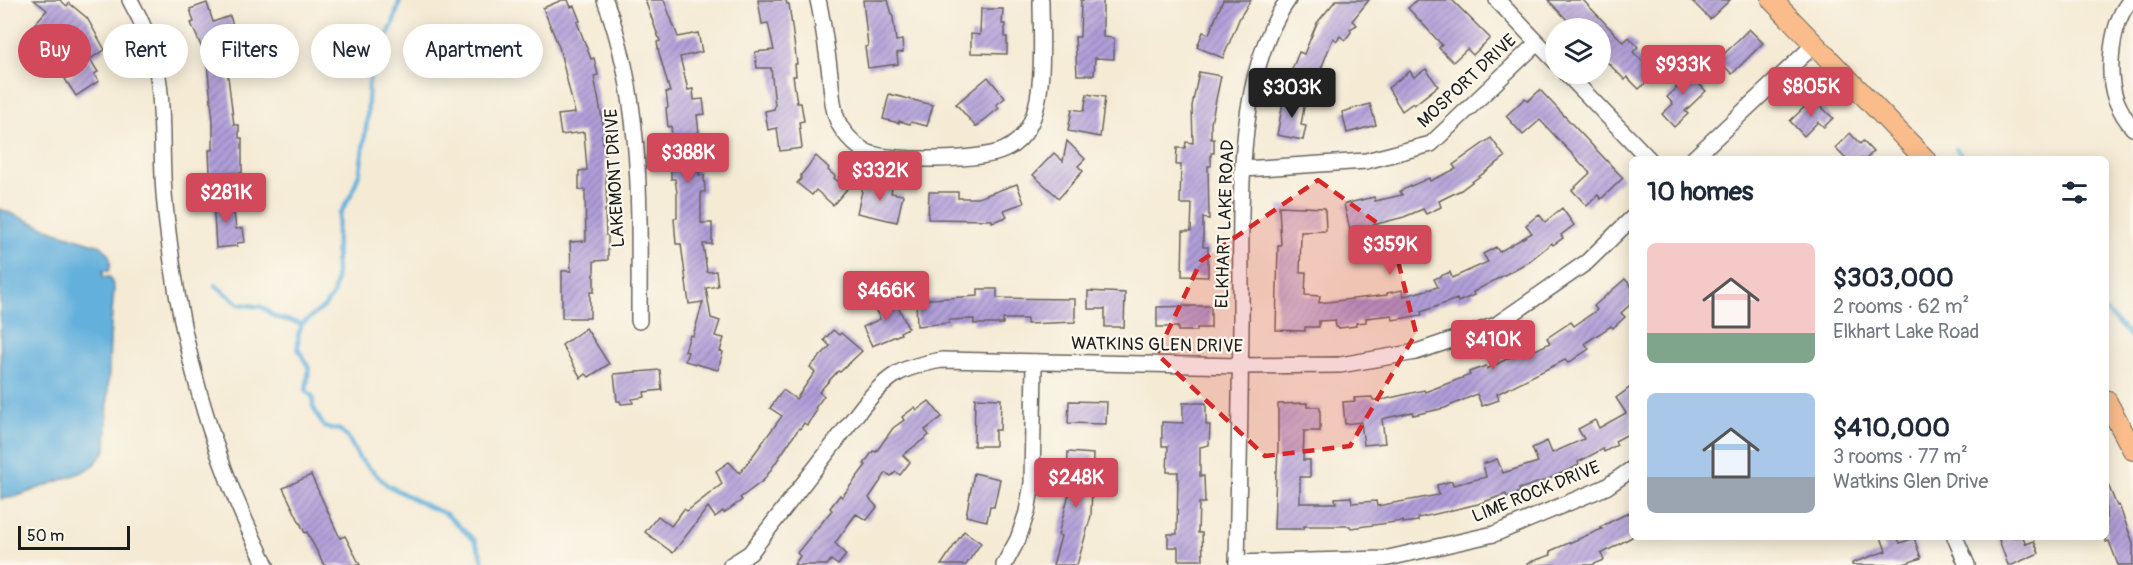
<!DOCTYPE html>
<html lang="en">
<head>
<meta charset="utf-8">
<style>
	:root { --surface:#fff; --page:#f6f6f7; --text:#1f2937; --muted:#747a83; --accent:#d1495b }
	body { margin:0; font-family:Pangolin,sans-serif; background:var(--page); color:var(--text); height:100vh; display:flex; flex-direction:column; font-size:22px; white-space:nowrap }
	* { box-sizing:border-box; margin:0 }
	p { font-size:20px; color:var(--muted) }
	.icon { flex:none; width:33px; height:33px; fill:none; stroke:currentColor; stroke-width:2; stroke-linecap:round; stroke-linejoin:round }
	.map { position:relative; flex:1; overflow:hidden }
	.panel { position:absolute; left:1629px; top:156px; width:480px; height:384px; display:flex; flex-direction:column; background:var(--surface); border-radius:9px; box-shadow:0 3px 15px #0003 }
	.panel>* { flex:none }
	.guide { position:absolute; left:18px; top:24px; width:570px; height:54px; display:flex; gap:12px }
	.fabs { position:absolute; left:1545px; top:18px; display:grid; gap:12px }
	.fabs a { display:grid; place-items:center; width:66px; height:66px; border-radius:50%; background:var(--surface); box-shadow:0 3px 15px #0003; font-size:30px }
	.scale { position:absolute; left:18px; bottom:15px; width:112px; box-sizing:border-box; padding-left:6px; border:3px solid #1c1c1c; border-top:0; font-size:16px; line-height:21px; white-space:nowrap; color:#1c1c1c; -webkit-text-stroke:4px #fbf7ec; paint-order:stroke }
	.price { position:absolute; translate:-50% -51px; padding:0 14px; border-radius:6px; background:var(--accent); color:#fff; font-size:20px; line-height:39px; filter:drop-shadow(0 2px 3px #0008) }
	.price::after { content:''; position:absolute; left:50%; top:36px; width:18px; height:14px; margin-left:-9px; background:inherit; clip-path:polygon(0 0,100% 0,50% 100%) }
	.price.active { background:#222; color:#fff }
	ul { padding:0; list-style:none }
	li { display:flex; align-items:center; gap:18px; height:150px; padding:0 18px }
	li span { display:grid; place-items:center; flex:none; width:168px; height:120px; border-radius:9px; color:#555 }
	li>.icon { margin-inline-start:auto }
	span .icon { width:72px; height:72px; fill:#fffc; stroke-width:1 }
	li b { font-size:26px }
	h2 { display:flex; justify-content:space-between; align-items:center; height:72px; padding:0 18px; font-size:26px }
	.chip { padding:0 21px; border-radius:27px; background:var(--surface); box-shadow:0 3px 15px #0003; font-size:21px; line-height:54px }
	.chip.active { background:var(--accent); color:#fff }
	.map>svg:first-child { display:block }
</style>
</head>
<body>
<div class="map">
<svg width="2133" height="565" viewBox="0 0 2133 565">
	<defs>
		<pattern id="building-hatch" width="6" height="6" patternUnits="userSpaceOnUse" patternTransform="scale(1.5)"><rect width="6" height="6" fill="#b09ed9"/><path d="M-1 1l2-2M0 6l6-6M5 7l2-2" fill="none" stroke="#8e80af"/></pattern>
	</defs>
	<rect width="100%" height="100%" fill="#fbf7ec"/>
	<filter id="ink" filterUnits="userSpaceOnUse"><feTurbulence type="fractalNoise" baseFrequency=".0167" numOctaves="2"/><feDisplacementMap in="SourceGraphic" scale="12" xChannelSelector="R" yChannelSelector="G"/><feConvolveMatrix kernelMatrix="1 2 1 2 8 2 1 2 1" color-interpolation-filters="sRGB"/></filter>
	<filter id="wash" filterUnits="userSpaceOnUse"><feTurbulence type="fractalNoise" baseFrequency=".008" numOctaves="4" result="noise"/><feDisplacementMap in="SourceGraphic" scale="24" xChannelSelector="R" yChannelSelector="G"/><feGaussianBlur stdDeviation="1.35" result="paint"/><feColorMatrix in="noise" values="0 0 0 0 0 0 0 0 0 0 0 0 0 0 0 0 0 1.4 0 .05"/><feComposite in="paint" operator="in"/></filter>
	<g filter="url(#wash)">
		<rect width="100%" height="100%" fill="#f5ebd5"/>
		<!-- water -->
		<path fill="#63b0dc" stroke="#40667c" stroke-width="1.5" d="M0,209l56,23 45,14c8,6 12,15 8,25h-6v6h7l4,11 -4,50 -4,112 -13,16 -13,7 -65,24 -14,2z"/>
		<g fill="none" stroke-linecap="round" stroke-linejoin="round">
			<!-- stream -->
			<g stroke="#63b0dc" stroke-width="4.5">
				<path d="M400,0l-7,24 -17,35 -7,23 -2,39 -7,50 -8,22 -12,21 -3,15 -1,51 -3,15 -9,12 -22,17 -4,11v14l11,19 -3,23 7,6v10l11,20 16,3 8,8 11,20 28,27 40,21 19,8 29,27 7,16 1,8"/>
				<path d="M1956,149l10,10"/>
				<path d="M215,285l24,19 23,3 13,10 27,7"/>
				<path d="M2106,311l27,28"/>
			</g>
		</g>
		<g id="blocks">
			<!-- building -->
			<g fill="url(#building-hatch)">
				<path d="M34,0h26l7,6 2,-3 18,15 18,32 -15,9 8,13 -4,2 5,7 -23,15 -11,-17 8,-5 -18,-28 -23,-19 15,-17z"/>
				<path d="M562,0h6l3,7 3,-1 6,15 -3,1 14,37 3,-1 4,17 -4,1 11,58 -3,1 3,23 2,52h-2l1,25h2v25l-14,1v31h-4v26h-28v-47h9l-1,-29 16,-1 -1,-51h-6v-19l8,-1 -3,-38 -23,3 -3,-20 17,-2 -16,-66 -16,-39z"/>
				<path d="M645,0h19l14,37 20,-4 4,19 -22,5 8,33 5,-1 1,11 9,-1 2,15 -8,1 2,18h-2l2,42h5l1,17h-4v31h11v21h-9l4,28 9,-1 2,15 -12,2 5,30 9,3 -5,15 9,2 -4,13 3,1 -5,18 -33,-9 3,-9 -3,-1 5,-16 3,1 10,-34 -14,2 -8,-60h-5l-2,-26h3v-25l-2,-14h-4v-18h4l-1,-25h-2l-1,-10 -3,1 -2,-19 2,-1 -2,-15h4l-11,-39 -2,-11 3,-1z"/>
				<path d="M758,0h28l1,4h2l8,60h-2l1,12h-3l4,27h4l3,18 -5,1 3,26 -22,3 -3,-23 -9,2 -3,-19 9,-2 1,-3 -4,-38h-14l-2,-16 19,-2 -6,-27 -6,1z"/>
				<path d="M863,0h25l5,18 3,23 6,-1 1,12 -6,1 1,11 -30,4 -3,-21 3,-1z"/>
				<path d="M1081,0h22v37l11,1v21l-19,-1 -1,17h-17l-2,-38h5z"/>
				<path d="M1223,0h28l-11,17 -17,41 -26,-11 6,-15 6,2z"/>
				<path d="M1336,0h33l-17,21 5,4 -7,4 1,3 -6,8 -5,-4 -3,5 -4,-3 -19,49 -25,-10 10,-25 5,2 13,-31z"/>
				<path d="M1417,0h35l38,38 -17,17 -6,-6 -14,13 -14,-14 3,-3 -34,-37z"/>
				<path d="M1548,0h35l39,41 2,1 5,-5 9,10 -5,5 22,22 -16,15 -12,-12 -2,3 -25,-25v-27h-25z"/>
				<path d="M1691,0h39l-20,19z"/>
				<path d="M207,3l6,19 17,-6 6,19 -35,11 -10,-23 3,-1 -4,-13z"/>
				<path d="M981,9h22l-1,15h3v13h2v17l-36,-1v-19l9,1z"/>
				<path d="M1749,29l14,14 -31,31 -14,-14z"/>
				<path d="M226,61l8,64h5v13h3v35h-32l-1,-23h4v-29l-6,-58z"/>
				<path d="M1682,67l24,24 -21,20 3,3 -14,13 -12,-13 11,-10 -6,-7 11,-10 -8,-8z"/>
				<path d="M1426,69l12,17 -24,19 -1,-2 -11,8 -14,-23 22,-17 4,6z"/>
				<path d="M1199,72l22,4 -10,47v16h3v14h-3v13h-3l1,53 -6,-1v29h5v30l-26,-1 1,-45h8l1,-27h-12l1,-39h-5l1,-17h8l1,-6 7,1 -1,-37z"/>
				<path d="M988,77l17,21 -9,7 3,3 -23,19 -20,-23z"/>
				<path d="M1540,90l83,88 -22,21 -3,-4 -11,11 -15,-16 18,-17 -50,-53 -17,15 -17,-19 19,-18 3,3z"/>
				<path d="M889,94l44,11 -6,21 -16,-4 -1,2 -11,-3v2l-16,-4z"/>
				<path d="M1087,94l18,3 -5,40 -32,-6 4,-22 12,2z"/>
				<path d="M1284,97l21,4 -4,24 5,1 -3,14 -26,-5z"/>
				<path d="M1813,99l20,19 -9,9 -6,-5 -14,14 -14,-15z"/>
				<path d="M1370,104l6,21 -29,8 -5,-21z"/>
				<path d="M1850,133l10,11 3,-3 10,11 -7,7h-20l-11,-11z"/>
				<path d="M1491,138l14,19 -44,33 -22,11 2,6 -15,7 -3,-5 -19,8 -31,8 2,6 -18,4 -1,-7 -6,2 -6,-26 30,-7 1,4 27,-6 -2,-4 29,-13 1,3 26,-12 -3,-4z"/>
				<path d="M1067,141l18,18 -7,7 5,5 -24,27 -26,-23 21,-22 9,8z"/>
				<path d="M816,156l13,12 -1,2 7,6 -1,2 13,11 -14,16 -17,-15 -4,5 -15,-12 4,-4v-4z"/>
				<path d="M864,182l28,6 -1,5 12,2 -6,27 -40,-9z"/>
				<path d="M1017,184l7,19 -20,7 3,7 -15,5v-2l-64,-1 1,-27h29v6h20z"/>
				<path d="M232,196l4,33 7,-1 2,14 -8,1v3l-21,2 -3,-50z"/>
				<path d="M1279,206l46,2 1,23 -25,1 -1,40h6l-1,23 15,1 -1,7 68,-8v-2l15,-3 2,6 34,-9 -4,-8 16,-7 2,6 36,-16 -5,-8 13,-7 3,5 33,-19 -6,-8 13,-11 6,8 17,-14 12,17 -13,10 2,3 -10,7 -1,-2 -24,19 -55,30 1,3 -16,7 -1,-3 -36,13 1,3 -29,5 -1,-5 -26,3v4l-10,1v3l-17,2 -3,-1 -1,-7 -16,1v6h-14v4l-29,-1 2,-85h3z"/>
				<path d="M1625,279l7,8v16l-11,10 4,4 -12,11 -2,-2 -26,17 4,6 -21,14 -3,-3 -68,34 2,6 -17,6 -5,-12 -32,14 -32,7 -1,-3 -30,7 3,24 -21,2 -3,-23 -16,2 -2,-22 12,-1 -1,-3 18,-1 1,3 13,-1 38,-9 1,2 45,-17 -1,-3 17,-6 1,3 38,-19 2,4 23,-11 -3,-5 24,-16 3,4 23,-16 -3,-4z"/>
				<path d="M978,289h19v9l78,1v23l-48,2v-5h-24v5h-29v-5l-25,1v3l-32,3 -1,-26 62,-4z"/>
				<path d="M1088,291l37,2 -1,34h-19v-18h-17z"/>
				<path d="M893,295l15,33 -8,4 1,2 -29,12 -9,-19 17,-8 -7,-15z"/>
				<path d="M1195,306h16v22h-14v3h-19v-4h-21v-20z"/>
				<path d="M586,328l23,36 -20,13 -3,-3 -5,4 -19,-33z"/>
				<path d="M833,330l6,5 2,-2 21,18 -22,21 -2,-1 -19,21 5,4 -9,12 2,2 -10,15 -3,-2 -4,6 -1,-1 -35,52 -24,18 2,2 -18,13 -1,-2 -8,6 -7,-10 -35,46 -28,-21 13,-16 13,10 13,-17 3,2 35,-27 -6,-13 13,-9 11,11 42,-57 -12,-8 13,-18 13,9 19,-27 -5,-5 20,-21 -6,-6z"/>
				<path d="M660,370l2,20 -18,2 1,5 -13,2 1,4 -12,1 -1,-3h-3l-3,-27z"/>
				<path d="M1632,386v46l-17,9 2,4 -13,7 -1,-3 -25,13 1,3 -33,15 -27,9 1,3 -13,5 -1,-3 -28,10 -60,14v3l-15,2v-2l-52,7 -1,-2h-46v3h-30l2,-58h1l1,-22v-45l29,-1v4h13v24h-16l-1,29h7v17h-10v26h36l-1,-5 16,-1 1,6 24,-2 1,5 62,-11 -2,-10 15,-4 1,4 33,-8 -3,-13 14,-5 6,14 35,-11 -6,-14 15,-7 5,12 32,-14 -6,-10 17,-9 4,8 27,-15 -10,-15z"/>
				<path d="M975,398l26,1 -1,31h-5v16h-21z"/>
				<path d="M929,401l13,16 -17,13 4,5 -26,20 7,7 -10,13 -4,-3 -5,4 -5,-3 -17,25 8,9 -10,13 -11,-6 -21,29 11,12 -8,10 -7,-5 -4,5h-33l6,-9 -3,-3 35,-43 -2,-2 10,-13 2,2 24,-32 -2,-1 9,-13 3,1 17,-24 11,-8 -2,-3 13,-10 2,3z"/>
				<path d="M1069,401l38,1 -1,22 -38,-1z"/>
				<path d="M1183,403h23v22h4l-1,20 -9,2v29h4l1,27h-6l-1,30h4l1,27h-25v-13h-10v-13h9l1,-62h-11l1,-26h-6v-24l21,1z"/>
				<path d="M1068,452l25,2 -2,62 -14,49h-24l8,-29 -3,-1 11,-41 1,-14h-3z"/>
				<path d="M974,473l26,6 -6,28 -4,-1 -3,15 -21,-5z"/>
				<path d="M311,475l29,63 5,-2 15,29h-36l-17,-33 -2,1 -22,-45z"/>
				<path d="M2106,480l11,26 2,-1 14,38v22h-15l-9,-24 -3,1z"/>
				<path d="M1632,511v26l-31,17 3,6 -12,5h-64l-1,-2 24,-8 -1,-4 52,-22 -2,-2z"/>
				<path d="M964,531l17,12 -15,22h-25z"/>
				<path d="M1881,537h16l3,6 14,-5 7,20 -20,7h-49v-2l34,-12z"/>
				<path d="M2005,537h18l3,7 8,-3 5,12 -27,12h-4l-9,-25z"/>
			</g>
		</g>
	</g>
	<g filter="url(#ink)">
		<use href="#blocks" fill-opacity="0" stroke="#68645d" stroke-width="1.5"/>
		<g fill="none" stroke-linecap="round" stroke-linejoin="round">
			<defs>
				<g id="minor">
					<path d="M130,0c37,64 30,106 33,176 1,29 5,58 9,86 15,106 46,208 94,303"/>
					<path d="M605,0c39,103 34,213 34,321"/>
					<path d="M818,0c5,22 8,45 11,67 3,19 2,46 13,62 6,9 17,20 27,24 23,9 112,8 135,-3 11,-5 20,-14 25,-24 17,-31 12,-91 12,-126"/>
					<path d="M1497,0l59,62"/>
					<path d="M2131,0c-20,21 -25,73 -15,100 4,10 10,20 17,28"/>
					<path d="M1567,74l82,85"/>
					<path d="M1693,159l122,-115"/>
					<path d="M1243,169l123,-8 65,-17 106,-101"/>
					<path d="M1955,537l12,28"/>
					<path d="M1237,563l147,-4 110,-25 112,-47 26,-18"/>
					<path d="M731,565l19,-12 113,-147c26,-32 39,-39 79,-46l299,6 99,-1 76,-13 80,-27 91,-63 45,-44"/>
					<path d="M1004,565l14,-26 9,-27 5,-29 2,-121"/>
					<path d="M1237,565c2,-80 3,-161 4,-241 1,-96 -10,-244 47,-324"/>
				</g>
				<g id="major">
					<path d="M1772,0l153,159"/>
					<path d="M2106,400l27,50"/>
				</g>
			</defs>
			<!-- minor casing -->
			<use href="#minor" stroke="#68645d" stroke-width="18"/>
			<!-- major casing -->
			<use href="#major" stroke="#68645d" stroke-width="22"/>
			<!-- minor -->
			<use href="#minor" stroke="#fff" stroke-width="15"/>
			<!-- major -->
			<use href="#major" stroke="#f9bc8a" stroke-width="20"/>
		</g>
	</g>
	<!-- marked area -->
	<path fill="#d62828" fill-opacity="0.2" stroke="#d62828" stroke-width="4.5" stroke-dasharray="12 8" stroke-linejoin="round" d="M1318,180l73,53 25,100 -66,113 -85,10 -108,-102 44,-93z"/>
	<g text-anchor="middle" dominant-baseline="central" stroke-width="4.5" stroke-linejoin="round" paint-order="stroke">
		<!-- street labels -->
		<g font-size="18" fill="#1c1c1c" stroke="#fbf7ec">
			<text transform="translate(1467 81) rotate(-43)">MOSPORT DRIVE</text>
			<text transform="translate(615 178) rotate(-93)">LAKEMONT DRIVE</text>
			<text transform="translate(1225 224) rotate(-88)">ELKHART LAKE ROAD</text>
			<text transform="translate(1157 345) rotate(1)">WATKINS GLEN DRIVE</text>
			<text transform="translate(1536 492) rotate(-22)">LIME ROCK DRIVE</text>
		</g>
	</g>
</svg>
<div class="fabs">
<a><svg class="icon" aria-label="layers" viewBox="0 0 24 24"><path d="M12 4l9 5-9 5-9-5zM3 14l9 5 9-5"/></svg></a>
</div>
<div class="scale">50 m</div>
<b class="price" style="left:1683px;top:96px">$933K</b>
<b class="price" style="left:1811px;top:118px">$805K</b>
<b class="price active" style="left:1292px;top:119px">$303K</b>
<b class="price" style="left:688px;top:184px">$388K</b>
<b class="price" style="left:880px;top:202px">$332K</b>
<b class="price" style="left:226px;top:224px">$281K</b>
<b class="price" style="left:1390px;top:276px">$359K</b>
<b class="price" style="left:886px;top:322px">$466K</b>
<b class="price" style="left:1493px;top:371px">$410K</b>
<b class="price" style="left:1076px;top:509px">$248K</b>
<div class="guide">
<a class="chip active">Buy</a>
<a class="chip">Rent</a>
<a class="chip">Filters</a>
<a class="chip">New</a>
<a class="chip">Apartment</a>
</div>
<section class="panel">
<h2>10 homes<svg class="icon" aria-label="filters" viewBox="0 0 24 24"><path d="M4 7h16M4 17h16"/><circle cx="9" cy="7" r="2"/><circle cx="15" cy="17" r="2"/></svg></h2>
<ul>
<li><span style="background:linear-gradient(#f6c9c9 75%,#7fa58c 0)"><svg class="icon" aria-label="home" viewBox="0 0 24 24"><path d="M3 11l9-7 9 7M6 9v11h12V9"/></svg></span><div><b>$303,000</b><p>2 rooms · 62 m²</p><p>Elkhart Lake Road</p></div></li>
<li><span style="background:linear-gradient(#a9c7e8 70%,#9aa5b1 0)"><svg class="icon" aria-label="home" viewBox="0 0 24 24"><path d="M3 11l9-7 9 7M6 9v11h12V9"/></svg></span><div><b>$410,000</b><p>3 rooms · 77 m²</p><p>Watkins Glen Drive</p></div></li>
</ul>
</section>
</div>
</body>
</html>
